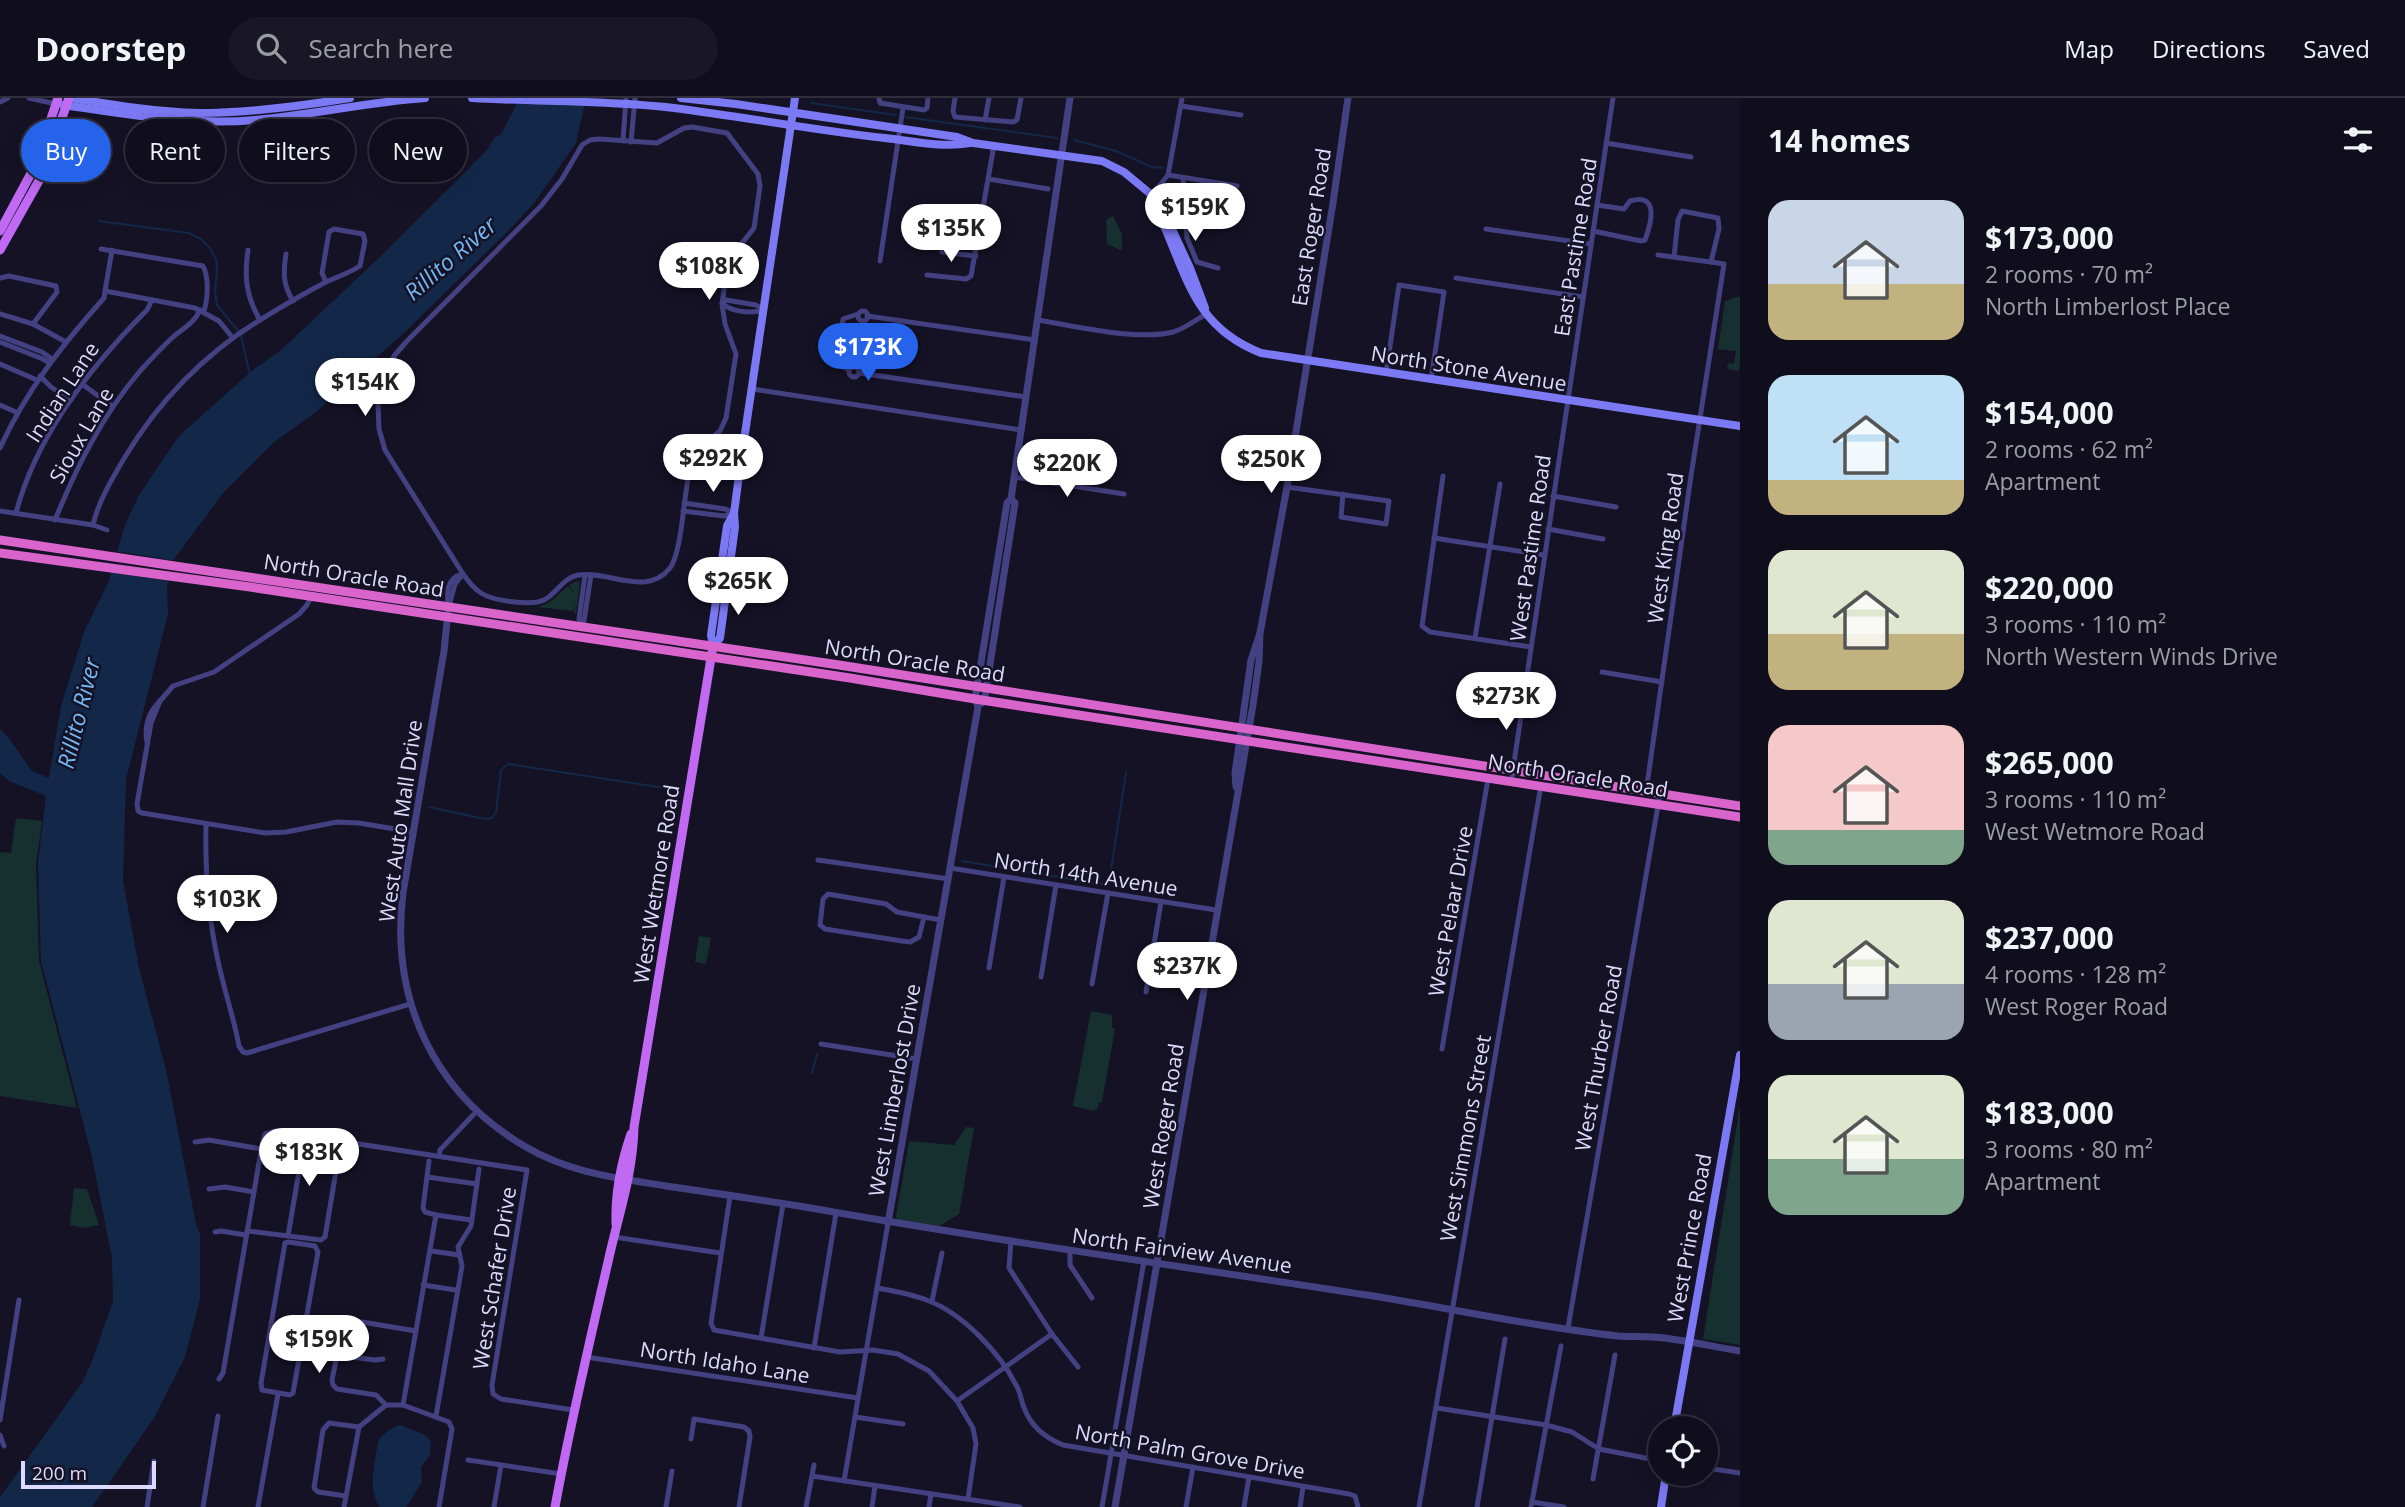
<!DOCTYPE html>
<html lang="en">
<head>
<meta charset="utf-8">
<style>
	:root { --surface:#100e1c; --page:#191725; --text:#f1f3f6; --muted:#9c9ca3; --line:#302e3b; --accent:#2563eb }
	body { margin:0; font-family:"Open Sans",sans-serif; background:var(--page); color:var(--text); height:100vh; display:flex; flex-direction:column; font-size:26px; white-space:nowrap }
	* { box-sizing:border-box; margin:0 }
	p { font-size:23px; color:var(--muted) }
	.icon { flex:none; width:38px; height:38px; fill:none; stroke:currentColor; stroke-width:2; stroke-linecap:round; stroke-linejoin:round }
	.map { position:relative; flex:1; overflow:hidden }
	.side { display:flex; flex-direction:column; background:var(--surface); width:665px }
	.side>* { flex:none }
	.banner { position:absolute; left:21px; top:21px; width:665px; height:63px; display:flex; gap:14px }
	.fabs { position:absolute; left:1648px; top:1318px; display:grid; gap:14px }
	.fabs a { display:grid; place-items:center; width:70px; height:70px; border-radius:50%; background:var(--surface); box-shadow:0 4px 18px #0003,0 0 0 2px var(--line); font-size:35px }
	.scale { position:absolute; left:21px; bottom:18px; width:135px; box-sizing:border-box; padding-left:7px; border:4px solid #dedafc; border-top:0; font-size:19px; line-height:24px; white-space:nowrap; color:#dedafc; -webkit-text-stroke:5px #151226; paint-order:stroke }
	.price { position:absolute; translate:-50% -60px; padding:0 16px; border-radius:24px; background:#fff; color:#222; font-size:23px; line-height:46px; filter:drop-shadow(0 2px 4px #0008) }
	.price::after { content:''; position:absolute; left:50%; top:42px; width:21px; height:16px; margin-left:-10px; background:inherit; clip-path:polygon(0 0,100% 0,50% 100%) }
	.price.selected { background:var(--accent); color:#fff }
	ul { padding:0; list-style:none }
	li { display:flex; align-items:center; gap:21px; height:175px; padding:0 28px }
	li span { display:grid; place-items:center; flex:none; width:196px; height:140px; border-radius:21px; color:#555 }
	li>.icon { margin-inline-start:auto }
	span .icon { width:84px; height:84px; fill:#fffc; stroke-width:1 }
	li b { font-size:30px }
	h2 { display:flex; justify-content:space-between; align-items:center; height:84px; padding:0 28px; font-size:30px }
	.pill { padding:0 24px; border-radius:32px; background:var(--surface); box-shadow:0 4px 18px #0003,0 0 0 2px var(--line); font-size:24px; line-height:63px }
	.pill.selected { background:var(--accent); color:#fff }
	header { display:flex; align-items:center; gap:42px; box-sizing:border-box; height:98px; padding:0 35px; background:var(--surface); border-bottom:2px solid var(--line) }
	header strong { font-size:33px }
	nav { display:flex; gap:38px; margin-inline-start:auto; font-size:24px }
	.search { width:490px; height:63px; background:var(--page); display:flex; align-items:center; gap:18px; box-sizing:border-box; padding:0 24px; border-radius:38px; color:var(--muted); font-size:26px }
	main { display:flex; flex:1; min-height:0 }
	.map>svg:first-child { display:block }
</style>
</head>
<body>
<header>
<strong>Doorstep</strong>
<div class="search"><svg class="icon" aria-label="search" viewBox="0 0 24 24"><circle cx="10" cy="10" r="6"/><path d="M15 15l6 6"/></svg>Search here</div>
<nav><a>Map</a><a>Directions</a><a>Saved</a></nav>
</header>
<main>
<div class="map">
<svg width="1740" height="1409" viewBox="0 0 1740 1409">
	<rect width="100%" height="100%" fill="#151226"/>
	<!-- green -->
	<g fill="#15302f">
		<path d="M1113,118l9,18v15l-2,1 -13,-6 -1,-24z"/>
		<path d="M1740,198v68h-3l3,1 -1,6 -12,-2 1,-6 6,1 2,-13 -18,-2 7,-48z"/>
		<path d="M577,483l3,1 -4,32 -2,-1 1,-13 -2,11 -35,-4 12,-5 18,-16 8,9 -7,-10z"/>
		<path d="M16,720l26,3 -6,43 3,97 38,147 -77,-12v-244l11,1z"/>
		<path d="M699,838l12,2 -5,26 -11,-2z"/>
		<path d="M1091,913l21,4v13l3,1 -13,73h-3l-1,6 -4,3 -21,-5z"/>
		<path d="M1740,1007v240l-37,-6z"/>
		<path d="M966,1029l8,1 -15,86 -20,12 -41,-6 -2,-3 13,-76 45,4z"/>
		<path d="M74,1090l13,1 12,36 -15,3 -14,-3z"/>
	</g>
	<!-- water -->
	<g fill="#132849">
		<path d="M520,0h66l-10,45 -42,60 -27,29 -99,97 -91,82 -44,32 -49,49 -50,67 -7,28 1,27 -42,165 -3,102 16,87 27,102 30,154 4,10v65l-15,58 -31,61 -62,89h-92v-10l82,-114 9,-19 22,-63 -1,-43 -20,-101 -51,-196 -3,-98 8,-67 -37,-15 -9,-8v-44l8,8 24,34 17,7 12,-72 23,-74 24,-49 17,-58 14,-30 40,-59 75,-67 27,-19 100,-94 107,-107 6,-11 7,-4z"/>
		<path d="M400,1327l25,10 6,6 -1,14 -9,12 1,15 -16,25h-26c-13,-17 -5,-45 -2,-65 3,-8 13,-14 22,-17z"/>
	</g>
	<!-- pier -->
	<path fill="#151226" d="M115,453l62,10 -6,20 -63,-9z"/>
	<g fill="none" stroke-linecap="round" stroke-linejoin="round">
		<!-- stream -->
		<g stroke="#132849" stroke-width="2">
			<path d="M811,5l85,12"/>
			<path d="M905,19l152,21"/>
			<path d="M1074,42l42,11 36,16 11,1"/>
			<path d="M99,123l90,12 12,6 9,9 6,11 1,13 -2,18 2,15 21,26"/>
			<path d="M241,238l9,39"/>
			<path d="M429,709l56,12 7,-1 4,-6 5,-42 7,-6 170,26"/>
			<path d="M962,763l139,23 5,-1 4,-6 16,-105"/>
			<path d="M812,975l5,-19"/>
		</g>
		<!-- minor -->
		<g stroke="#434181" stroke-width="5">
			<path d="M29,0l27,6"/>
			<path d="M879,0l1,5 44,7 3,-2 1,-10"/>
			<path d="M955,0l-2,13 2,6 58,5 4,-2 4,-22"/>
			<path d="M0,4l8,-4"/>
			<path d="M1181,8l60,9"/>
			<path d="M985,22l4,-22"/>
			<path d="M692,29l35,6 31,41 2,12 -6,42 -26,33 -6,43 3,20 11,30 -10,64 -6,13 -23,19 -5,9c-8,25 -9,92 -22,109 -24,30 -61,2 -92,7 -15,3 -22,19 -34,25 -13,6 -51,1 -63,-7 -8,-5 -13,-12 -18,-19l-78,-124 -6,-21 -1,-26 5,-25 11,-22 13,-15 134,-135 21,-27 20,-34 8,-5 9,-1 58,4 27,-15z"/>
			<path d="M623,43l3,-43"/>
			<path d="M631,44l4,-44"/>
			<path d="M1606,45l85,14"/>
			<path d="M1168,77l14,-77"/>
			<path d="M1168,77l69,11"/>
			<path d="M1183,80l4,60 10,24 21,6"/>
			<path d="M989,81l59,10"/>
			<path d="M1151,98l17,-21"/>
			<path d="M1185,111l38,5"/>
			<path d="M1486,131l105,15"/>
			<path d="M1593,133l48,10 4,-1c6,-16 15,-48 -15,-39l-6,8 -27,-4"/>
			<path d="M101,151l102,17c6,11 5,32 1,45"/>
			<path d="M248,152c-4,26 -2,47 12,70"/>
			<path d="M286,156c-3,19 -3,31 7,47"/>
			<path d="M1658,157l53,7"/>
			<path d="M976,158l-34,-4 5,-36 35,5"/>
			<path d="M880,163l23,-153"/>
			<path d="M927,177l39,4 5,-3 23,-131"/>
			<path d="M0,180l9,-2 47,10 1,6 -24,32"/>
			<path d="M1456,180l127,19"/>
			<path d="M105,193l7,-41"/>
			<path d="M726,202l30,5 8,5c-13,4 -33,2 -42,-7z"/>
			<circle cx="863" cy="218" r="5"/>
			<path d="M0,216l33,10 33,18"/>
			<path d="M867,218l168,24"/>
			<path d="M1038,222c38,6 98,21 135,12 11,-3 23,-12 33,-18"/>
			<path d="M0,238l42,16 10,7"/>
			<path d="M840,241l3,-20 15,-5"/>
			<path d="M0,244l43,17 6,4"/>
			<path d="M839,246l-2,19 12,7"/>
			<path d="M0,266l37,16"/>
			<circle cx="854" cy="274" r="5"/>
			<path d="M859,275l167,24"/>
			<path d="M1386,275l13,-88 45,7 -13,88"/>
			<path d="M40,278l11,11 20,13"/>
			<path d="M82,286l30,22"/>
			<path d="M752,291l269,41"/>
			<path d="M0,307l18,8"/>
			<path d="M0,350c26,-57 62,-103 104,-150l1,-7 90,17 24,13 14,17"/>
			<path d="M1443,378l-21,150 8,6 101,15"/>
			<path d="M1014,379l110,17"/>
			<path d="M1287,389l102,14 -3,23 -45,-7 2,-23"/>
			<path d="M1553,398l63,11"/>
			<path d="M684,405l41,6 9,4"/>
			<path d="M0,413l93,14 14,5"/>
			<path d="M683,413l41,5 10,-3"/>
			<path d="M16,415c20,-77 76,-148 131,-203l5,-10"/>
			<path d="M55,422c22,-54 47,-104 85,-149 11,-12 22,-24 34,-35 10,-8 21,-14 26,-26"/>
			<path d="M93,427c5,-23 20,-48 32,-68 33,-55 80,-104 135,-137 21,-13 43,-26 66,-38 11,-5 23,-9 34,-16l5,-25 -2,-7 -29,-5 -5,3 -7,41 4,9"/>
			<path d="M1548,431l55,10"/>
			<path d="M1434,440l110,17"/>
			<path d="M449,508l6,-22 8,-10"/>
			<path d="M448,509c-1,-14 -2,-29 15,-33"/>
			<path d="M583,528l-4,-7 6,-44"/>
			<path d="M583,529l8,-52"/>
			<path d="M1475,540l25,-154"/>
			<path d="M1602,574l60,10"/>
			<path d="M160,603l13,-15 41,-14 85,-58 8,-9 5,-10"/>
			<path d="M147,644c-3,-16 1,-29 13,-41l-9,22 -14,81 1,7 4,2 123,20 21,-1 51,-10 22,1 54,9"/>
			<path d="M1511,685l102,-685"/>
			<path d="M1646,694l45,-316 33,-212 -13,-2 8,-33 -1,-11 -36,-7 -4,9 -4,37"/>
			<path d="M206,727c-1,46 2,91 12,136 6,29 16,57 21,85l4,6 4,1 163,-49"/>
			<path d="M818,762l131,19"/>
			<path d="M950,770l266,42"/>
			<path d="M828,796l58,10 11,8 27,5 -5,20 -9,5 -8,-1 -77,-12 -5,-4 3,-26z"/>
			<path d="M924,819l17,3"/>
			<path d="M989,870l15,-91"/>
			<path d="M1041,879l15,-92"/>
			<path d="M1092,886l16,-91"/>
			<path d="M1146,894l15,-90"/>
			<path d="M821,946l96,15"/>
			<path d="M1442,951l46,-270"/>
			<path d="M195,1044l14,-2 52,9"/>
			<path d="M439,1058l1,-6 36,-38"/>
			<path d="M427,1079l50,7"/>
			<path d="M209,1091l16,-2 29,5"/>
			<path d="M730,1098l-19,127 3,7 126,22 33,-2 25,4 31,17 28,30 16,27 3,16 -8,55"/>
			<path d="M436,1117l35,5"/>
			<path d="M247,1133l74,9 4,-3 16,-96"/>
			<path d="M215,1134l6,-1 25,4"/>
			<path d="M288,1138l17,-100"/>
			<path d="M614,1139l106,16"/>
			<path d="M289,1144l26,4 3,6 -25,141 -3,2 -28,-5 -1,-7 24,-140z"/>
			<path d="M1011,1144l-2,26 43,66 26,33"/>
			<path d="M431,1153l28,4"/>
			<path d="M1070,1153v14l22,33"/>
			<path d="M423,1187l33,5"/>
			<path d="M877,1190c18,3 35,6 52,13 34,13 71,52 87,84 4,6 5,14 7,20 7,21 21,32 40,40l286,49 6,2 3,11"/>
			<path d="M932,1203l10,-48"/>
			<path d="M1568,1230l92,-534"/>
			<path d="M416,1233l-66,-11 -6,2 -12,58 1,5 4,4 39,6 10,10h17l46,17 3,7 -13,78"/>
			<path d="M761,1240l22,-134"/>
			<path d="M814,1250l22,-135"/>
			<path d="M336,1257l39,5 8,-1"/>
			<path d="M586,1259l272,41"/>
			<path d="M219,1281l4,-6 39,-228 3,-11 10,-3 252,39 -35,215 1,9 8,5 72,11"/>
			<path d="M957,1303l95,-67"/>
			<path d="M403,1307l33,-190 -11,-3 -2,-4 6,-47"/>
			<path d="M1437,1310l109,17 26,7 27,17 62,12"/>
			<path d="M436,1318l26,-150 -4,-19 13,-21 8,-57"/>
			<path d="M855,1319l48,7"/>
			<path d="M0,1322l19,-120"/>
			<path d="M0,1337l4,11"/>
			<path d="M691,1341l3,-20 50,8 5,4 1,6 -11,70"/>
			<path d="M468,1362l93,14"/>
			<path d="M1706,1370l34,5"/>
			<path d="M812,1378l208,31"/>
			<path d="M1593,1381l22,-124"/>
			<path d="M844,1383l44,-258"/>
			<path d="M346,1398l-28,-4 -4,-4 9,-58 6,-7 30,4"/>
			<path d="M1532,1404l32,5"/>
			<path d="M147,1409l7,-46"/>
			<path d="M203,1409l15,-91"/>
			<path d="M258,1409l20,-113"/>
			<path d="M344,1409l15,-80 27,-22"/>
			<path d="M494,1409l7,-42"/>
			<path d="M666,1409l6,-36"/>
			<path d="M806,1409l8,-42"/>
			<path d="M872,1409l3,-21"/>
			<path d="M929,1409l2,-13"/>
			<path d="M1102,1409l42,-246"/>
			<path d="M1186,1409l7,-40"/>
			<path d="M1244,1409l5,-30"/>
			<path d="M1300,1409l3,-20"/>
			<path d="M1419,1409l122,-722"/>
			<path d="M1477,1409l28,-168"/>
			<path d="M1531,1409l30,-161"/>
		</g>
		<!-- tertiary -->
		<g stroke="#434181" stroke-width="7">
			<path d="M448,514l-4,39 -41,242c-13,106 30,200 123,254 44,26 91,31 140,39 48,7 96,14 145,22 184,33 370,58 556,87 83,13 167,32 251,41 15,1 31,0 46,2 25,3 51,9 76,13"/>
			<path d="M982,605l2,-2 3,-17 28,-181 -4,-4"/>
			<path d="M1236,689l-1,-14 16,-113 9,-27 27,-146 46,-284 15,-105"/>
			<path d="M888,1125l90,-516 -3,-8 3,-18 29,-178 4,-4 59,-401"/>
			<path d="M1115,1409l138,-802 6,-43 1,-29"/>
		</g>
		<!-- secondary -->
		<g stroke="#7c79f4" stroke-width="8">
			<path d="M71,0c42,7 85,14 128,15 50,0 102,-7 151,-15"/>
			<path d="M472,0c67,4 135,2 202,10 70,9 140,22 211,30 28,3 57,10 85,5"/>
			<path d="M681,0l55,6 221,33 16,6 129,18 22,11 35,29 31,67 15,40"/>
			<path d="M63,7c64,9 127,21 192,15 56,-5 113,-18 170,-22"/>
			<path d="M1151,98c3,13 12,26 17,39 22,54 34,95 93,118l479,73"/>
			<path d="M713,548l7,-8 15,-111 -1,-14 7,-53 54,-362"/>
			<path d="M713,548l-2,-11 16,-109 7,-13"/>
			<path d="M1674,1330l66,-373"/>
			<path d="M1661,1409l5,-33"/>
		</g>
		<!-- primary -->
		<g stroke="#c06af3" stroke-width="9">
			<path d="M0,133l35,-65 23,-68"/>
			<path d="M0,152l41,-73 28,-79"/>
			<path d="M616,1126c-1,-30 5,-61 15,-90"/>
			<path d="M555,1409c15,-82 34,-163 53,-245 10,-46 25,-87 26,-135l78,-475"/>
		</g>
		<!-- trunk -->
		<g stroke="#d964cc" stroke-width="9">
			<path d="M0,442l839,125 901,141"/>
			<path d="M0,455l250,34 600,91 125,21 765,118"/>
		</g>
	</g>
	<g text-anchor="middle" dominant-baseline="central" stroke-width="5" stroke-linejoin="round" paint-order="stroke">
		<!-- street labels -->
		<g font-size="21" fill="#dedafc" stroke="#151226">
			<text transform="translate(1311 129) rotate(-81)">East Roger Road</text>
			<text transform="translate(1575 149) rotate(-81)">East Pastime Road</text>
			<text transform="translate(1469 270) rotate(9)">North Stone Avenue</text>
			<text transform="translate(62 294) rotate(-57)">Indian Lane</text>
			<text transform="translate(81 337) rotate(-60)">Sioux Lane</text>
			<text transform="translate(1530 450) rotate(-82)">West Pastime Road</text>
			<text transform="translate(1665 450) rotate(-82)">West King Road</text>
			<text transform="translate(354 477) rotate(9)">North Oracle Road</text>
			<text transform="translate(915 562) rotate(9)">North Oracle Road</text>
			<text transform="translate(1578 677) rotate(9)">North Oracle Road</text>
			<text transform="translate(400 723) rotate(-82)">West Auto Mall Drive</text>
			<text transform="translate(1086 776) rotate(9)">North 14th Avenue</text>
			<text transform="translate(656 786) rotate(-81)">West Wetmore Road</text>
			<text transform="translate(1450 813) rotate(-80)">West Pelaar Drive</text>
			<text transform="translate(1598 960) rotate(-80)">West Thurber Road</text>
			<text transform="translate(894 992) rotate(-80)">West Limberlost Drive</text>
			<text transform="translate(1163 1028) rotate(-81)">West Roger Road</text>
			<text transform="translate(1465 1040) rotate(-80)">West Simmons Street</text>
			<text transform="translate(1689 1140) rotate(-80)">West Prince Road</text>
			<text transform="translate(1182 1152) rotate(8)">North Fairview Avenue</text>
			<text transform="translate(494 1180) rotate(-81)">West Schafer Drive</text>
			<text transform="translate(725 1264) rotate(9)">North Idaho Lane</text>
			<text transform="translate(1190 1353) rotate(10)">North Palm Grove Drive</text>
		</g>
		<!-- water labels -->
		<g font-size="23" font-style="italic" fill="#71b7f3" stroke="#151226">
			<text transform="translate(450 160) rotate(-41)">Rillito River</text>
			<text transform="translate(78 615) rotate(-76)">Rillito River</text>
		</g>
	</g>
</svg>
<div class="fabs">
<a><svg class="icon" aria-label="locate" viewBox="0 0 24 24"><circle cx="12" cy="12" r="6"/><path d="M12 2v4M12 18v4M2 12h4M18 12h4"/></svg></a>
</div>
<div class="scale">200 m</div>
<b class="price" style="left:1195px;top:145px">$159K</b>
<b class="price" style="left:951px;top:166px">$135K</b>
<b class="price" style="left:709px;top:204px">$108K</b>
<b class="price selected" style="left:868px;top:285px">$173K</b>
<b class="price" style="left:365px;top:320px">$154K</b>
<b class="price" style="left:713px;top:396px">$292K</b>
<b class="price" style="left:1271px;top:397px">$250K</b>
<b class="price" style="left:1067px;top:401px">$220K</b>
<b class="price" style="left:738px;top:519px">$265K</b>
<b class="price" style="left:1506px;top:634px">$273K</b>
<b class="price" style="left:227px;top:837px">$103K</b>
<b class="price" style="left:1187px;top:904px">$237K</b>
<b class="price" style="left:309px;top:1090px">$183K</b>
<b class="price" style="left:319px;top:1277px">$159K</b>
<div class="banner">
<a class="pill selected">Buy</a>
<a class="pill">Rent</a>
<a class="pill">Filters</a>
<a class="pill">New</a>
</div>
</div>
<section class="side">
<h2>14 homes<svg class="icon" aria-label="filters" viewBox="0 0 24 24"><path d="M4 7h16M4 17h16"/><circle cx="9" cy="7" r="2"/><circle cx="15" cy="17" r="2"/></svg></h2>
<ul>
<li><span style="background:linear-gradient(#c9d6e8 60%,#c2b280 0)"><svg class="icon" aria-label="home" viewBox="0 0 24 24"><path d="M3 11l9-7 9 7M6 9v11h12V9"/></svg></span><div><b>$173,000</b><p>2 rooms · 70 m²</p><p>North Limberlost Place</p></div></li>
<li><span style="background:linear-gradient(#bfe0f5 75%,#c2b280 0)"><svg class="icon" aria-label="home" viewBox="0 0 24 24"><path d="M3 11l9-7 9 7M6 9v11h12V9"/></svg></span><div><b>$154,000</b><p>2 rooms · 62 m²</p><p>Apartment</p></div></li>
<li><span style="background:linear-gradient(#dfe7d0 60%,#c2b280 0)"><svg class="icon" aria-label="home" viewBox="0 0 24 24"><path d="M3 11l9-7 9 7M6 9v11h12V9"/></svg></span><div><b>$220,000</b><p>3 rooms · 110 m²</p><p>North Western Winds Drive</p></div></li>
<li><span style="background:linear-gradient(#f6c9c9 75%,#7fa58c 0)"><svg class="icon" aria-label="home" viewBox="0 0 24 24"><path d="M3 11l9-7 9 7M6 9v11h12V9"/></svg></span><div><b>$265,000</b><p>3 rooms · 110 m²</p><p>West Wetmore Road</p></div></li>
<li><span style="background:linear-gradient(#dfe7d0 60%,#9aa5b1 0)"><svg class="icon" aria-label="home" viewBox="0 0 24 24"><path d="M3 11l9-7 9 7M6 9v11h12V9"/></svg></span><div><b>$237,000</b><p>4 rooms · 128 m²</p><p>West Roger Road</p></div></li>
<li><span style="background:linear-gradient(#dfe7d0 60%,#7fa58c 0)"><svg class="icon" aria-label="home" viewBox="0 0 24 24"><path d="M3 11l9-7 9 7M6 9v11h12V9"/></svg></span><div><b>$183,000</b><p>3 rooms · 80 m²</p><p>Apartment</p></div></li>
</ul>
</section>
</main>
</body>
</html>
